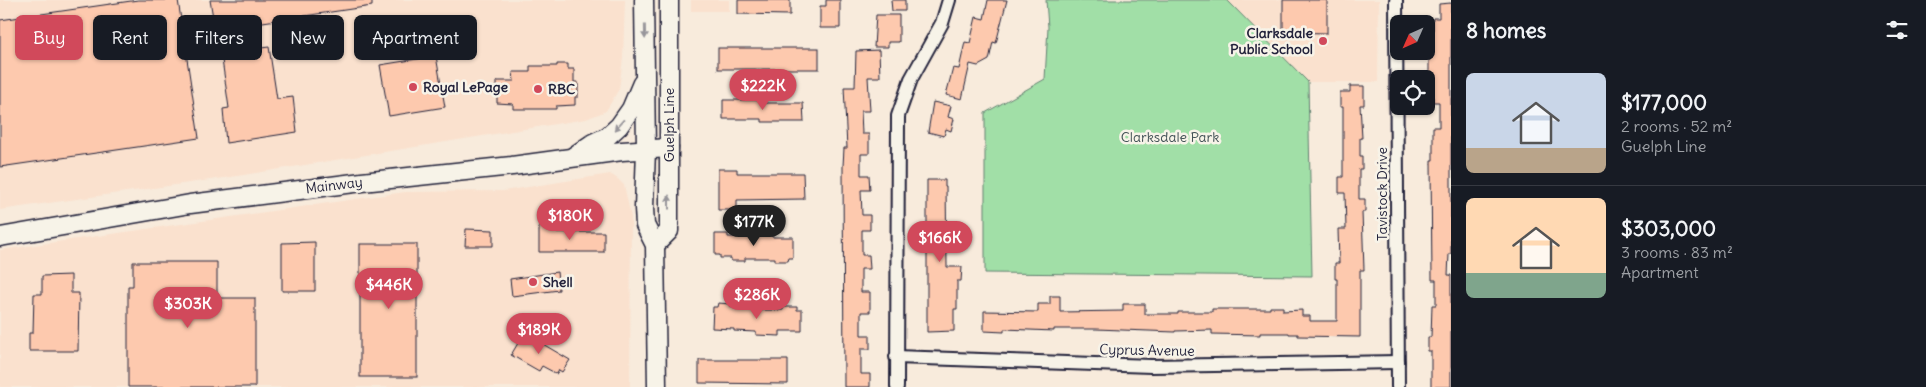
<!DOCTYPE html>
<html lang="en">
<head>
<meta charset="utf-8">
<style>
	:root { --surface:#171b24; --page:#20242c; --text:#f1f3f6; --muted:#9ea1a6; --line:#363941; --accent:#d1495b }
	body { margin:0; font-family:Delius,sans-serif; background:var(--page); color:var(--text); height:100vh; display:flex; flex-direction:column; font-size:19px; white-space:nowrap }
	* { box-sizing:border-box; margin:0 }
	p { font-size:16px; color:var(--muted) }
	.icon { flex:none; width:28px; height:28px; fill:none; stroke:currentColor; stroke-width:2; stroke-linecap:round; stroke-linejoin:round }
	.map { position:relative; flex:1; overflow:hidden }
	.details { display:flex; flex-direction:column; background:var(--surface); width:475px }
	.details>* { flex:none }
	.hud { position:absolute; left:15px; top:15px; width:475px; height:45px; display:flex; gap:10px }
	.needle { width:32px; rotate:225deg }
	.tools { position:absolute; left:1390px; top:15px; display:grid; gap:10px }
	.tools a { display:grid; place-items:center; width:45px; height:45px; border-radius:8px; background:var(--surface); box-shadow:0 1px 4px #0004; font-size:25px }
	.price { position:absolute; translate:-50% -42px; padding:0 11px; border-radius:18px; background:var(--accent); color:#fff; font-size:16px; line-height:32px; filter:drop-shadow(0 1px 2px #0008) }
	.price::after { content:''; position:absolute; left:50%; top:30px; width:15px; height:11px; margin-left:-8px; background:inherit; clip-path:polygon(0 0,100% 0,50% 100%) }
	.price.current { background:#222; color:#fff }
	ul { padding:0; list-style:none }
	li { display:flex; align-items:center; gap:15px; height:125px; padding:0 15px }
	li+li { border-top:1px solid var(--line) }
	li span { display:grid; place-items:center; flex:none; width:140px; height:100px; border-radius:8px; color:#555 }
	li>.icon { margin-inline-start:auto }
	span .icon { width:60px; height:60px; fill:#fffc; stroke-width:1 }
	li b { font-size:21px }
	h2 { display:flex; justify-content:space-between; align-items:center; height:60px; padding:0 15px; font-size:21px }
	.chip { padding:0 18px; border-radius:8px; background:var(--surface); box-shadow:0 1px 4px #0004; font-size:18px; line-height:45px }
	.chip.current { background:var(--accent); color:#fff }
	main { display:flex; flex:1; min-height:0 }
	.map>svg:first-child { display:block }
</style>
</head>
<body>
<main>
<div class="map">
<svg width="1451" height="387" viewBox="0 0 1451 387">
	<rect width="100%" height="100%" fill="#f8ebdc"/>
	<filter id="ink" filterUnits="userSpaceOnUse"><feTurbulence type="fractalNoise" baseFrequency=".02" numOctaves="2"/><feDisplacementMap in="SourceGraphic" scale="10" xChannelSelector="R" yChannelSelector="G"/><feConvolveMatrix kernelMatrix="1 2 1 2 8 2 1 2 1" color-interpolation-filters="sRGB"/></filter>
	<g filter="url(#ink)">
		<!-- built -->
		<g fill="#fae1ce">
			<path d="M0,0h625l-2,58 -4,31 -13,22 -20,8 -355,58 -231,33z"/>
			<rect x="691" y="0" width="38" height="11"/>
			<path d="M1227,0h152l-1,82h-70z"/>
			<path d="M610,174l8,5 6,6 7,32 -1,170h-630v-137l405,-58 98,-1z"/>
		</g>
		<!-- green -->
		<path fill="#a1dfa7" stroke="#628071" d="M1046,0h181l81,82 4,194 -327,-3v-160l60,-34 3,-52z"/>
		<!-- building -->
		<g fill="#fdc9ae" stroke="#22223b">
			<path d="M138,0h40l21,138 -199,29v-147z"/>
			<path d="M210,0h162v6l-157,23z"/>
			<path d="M738,0h52v15l-52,-1z"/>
			<path d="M826,0h14v28h-20v-22h6z"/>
			<path d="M891,0h14v11h-13z"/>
			<path d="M988,0h19l-11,43 -3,-1 -4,18 -11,6 -8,-2 -8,35 -16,-4 7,-27 6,1 6,-27 5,1 6,-26 8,2z"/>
			<path d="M1283,0h44v33l-44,-1z"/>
			<path d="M1451,3v251h-2l-1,21h3v112h-20v-36h-3v-14h3l1,-32h4v-25h-4l-1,-120h2v-33h6v-25h-6v-21l-4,-1v-41h4v-21h6v-14z"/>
			<path d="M876,15h23v27h-11v5h-14z"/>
			<path d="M269,47l8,52 16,-2 4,35 -71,11 -3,-34 6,-1 -8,-55z"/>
			<rect x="718" y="48" width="101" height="21"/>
			<path d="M879,50l1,27h-12l2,34h-9l1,23h7v20h-8v21h8l1,15h-9l1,25h8v15h-8v25h7l1,14h-9v23h9v20h-9v23h9v14h-9v25h9v13h-26l-1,-221 1,-18h3l-3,-61h11l1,-36z"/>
			<path d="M436,56l9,51 -56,9 -9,-51z"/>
			<path d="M557,64h11v5h6v13h4v15h-3v8l-19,1v3h-43v-5l-16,-1v-22h17l-1,-9h17v-6h27z"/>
			<path d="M1350,86h14v19h-4l2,33h-2v18h2v13h-3v30h6v13h-3l2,58h-4v67l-62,-1v-2h-9v-1h-29v2l-48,-1v-4l-37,1v1l-79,-3h-42v2l-50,-2v3l-20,-1v-20l54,1v-8h12v-8h10v16l63,-1v-7h22v10h33v-2h34v-3h58v-2h13v4l19,-1v6h8v5h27v-42h-2v-16h4l-1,-34h8l-1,-36h-6v-16h4v-70h-3v-15h10z"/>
			<path d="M723,100h41v3h39l1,19h-42v-3h-39z"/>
			<path d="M933,102l18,4 -3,11 6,2 -3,12 -5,-2 -2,7 -16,-4z"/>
			<path d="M718,169h19v4h66l1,26 -67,1v10h-19z"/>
			<path d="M927,180h18v6h1l1,81h15l-1,14h-4v28h-3v22l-27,1z"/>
			<path d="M539,226h12v6h53v20h-65z"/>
			<path d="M466,229l27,1v16h-28z"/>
			<path d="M715,234h13v3h20v-3h23l1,3h21v21h-4l-1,3h-13v-3h-30v3h-14v-3h-11v-3h-5z"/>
			<path d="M315,242v49h-33v-48z"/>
			<rect x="360" y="244" width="57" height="133"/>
			<path d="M133,262h84v36h38v89h-127v-101h5z"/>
			<path d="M557,272l2,18 -47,6 -2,-17z"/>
			<path d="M71,275v18h8l-1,58h-49v-18h4l1,-39h8v-18z"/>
			<path d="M718,303l13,1v3h22v3h30v-3h14v3h5v21h-22v5l-24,-1v-3l-22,-1v-2l-22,-1 1,-21h4z"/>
			<path d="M524,333l46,27 -8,12 -3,-2 -2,4 -15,-8 -3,5 -28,-16z"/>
			<path d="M699,360h89v24l-89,-1z"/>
		</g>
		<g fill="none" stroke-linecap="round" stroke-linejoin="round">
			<defs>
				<g id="street">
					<path d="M1396,0l2,387"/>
					<path d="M896,357l255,9 247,-4"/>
					<path d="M897,387l1,-271 13,-37 31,-56 7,-23"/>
				</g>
				<g id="secondary">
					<path d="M644,0l2,149 -2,59 1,17 10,20 2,142"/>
					<path d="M574,156l19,-13 15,-7 11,-10 12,-17 11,-26"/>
					<path d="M0,237l190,-33 172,-22 150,-16 110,-15 47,-3"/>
					<path d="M655,245l14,-14v-231"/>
				</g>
			</defs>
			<!-- street casing -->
			<use href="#street" stroke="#22223b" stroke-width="16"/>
			<!-- secondary casing -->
			<use href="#secondary" stroke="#22223b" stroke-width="21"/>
			<!-- street -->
			<use href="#street" stroke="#f7f3e8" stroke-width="12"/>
			<!-- secondary -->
			<use href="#secondary" stroke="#f7f3e8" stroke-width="18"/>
		</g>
		<!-- one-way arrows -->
		<defs><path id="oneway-solid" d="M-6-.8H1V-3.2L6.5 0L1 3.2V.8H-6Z" transform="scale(1.25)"/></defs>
		<g fill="#97959a">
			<use href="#oneway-solid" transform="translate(645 32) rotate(89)"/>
			<use href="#oneway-solid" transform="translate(619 125) rotate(131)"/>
			<use href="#oneway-solid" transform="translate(669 202) rotate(-90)"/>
		</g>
	</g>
	<!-- markers -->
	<g fill="#d1495b" stroke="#f7f3e8" stroke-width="2">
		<circle cx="1323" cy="41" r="5"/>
		<circle cx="413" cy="87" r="5"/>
		<circle cx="538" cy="89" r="5"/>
		<circle cx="533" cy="282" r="5"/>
	</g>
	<g text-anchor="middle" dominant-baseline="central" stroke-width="5" stroke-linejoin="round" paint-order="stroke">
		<!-- poi labels -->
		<g font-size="14" font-weight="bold" fill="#22223b" stroke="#f7f3e8" text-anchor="start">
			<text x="1313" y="33" text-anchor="end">Clarksdale<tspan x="1313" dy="16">Public School</tspan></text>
			<text x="423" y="87">Royal LePage</text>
			<text x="548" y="89">RBC</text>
			<text x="543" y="282">Shell</text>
		</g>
		<!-- street labels -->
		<g font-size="14" fill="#22223b" stroke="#f7f3e8">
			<text transform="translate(669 125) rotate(-90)">Guelph Line</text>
			<text transform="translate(334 185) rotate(-7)">Mainway</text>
			<text transform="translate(1382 194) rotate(-90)">Tavistock Drive</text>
			<text transform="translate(1147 350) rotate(1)">Cyprus Avenue</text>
		</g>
		<!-- park labels -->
		<g font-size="14" fill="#425156" stroke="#f7f3e8">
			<text x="1170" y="137">Clarksdale Park</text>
		</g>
	</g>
</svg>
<div class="tools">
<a><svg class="needle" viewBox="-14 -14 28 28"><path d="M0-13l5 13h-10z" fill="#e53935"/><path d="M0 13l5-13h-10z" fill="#9ea1a6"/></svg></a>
<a><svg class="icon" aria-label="locate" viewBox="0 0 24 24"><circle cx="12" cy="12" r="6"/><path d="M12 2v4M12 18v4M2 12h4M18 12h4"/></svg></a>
</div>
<b class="price" style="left:763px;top:111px">$222K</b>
<b class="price" style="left:570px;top:241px">$180K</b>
<b class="price current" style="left:754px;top:247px">$177K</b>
<b class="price" style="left:940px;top:263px">$166K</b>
<b class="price" style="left:389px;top:310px">$446K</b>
<b class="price" style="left:757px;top:320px">$286K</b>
<b class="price" style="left:188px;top:329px">$303K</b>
<b class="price" style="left:539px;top:355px">$189K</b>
<div class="hud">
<a class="chip current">Buy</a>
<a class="chip">Rent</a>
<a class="chip">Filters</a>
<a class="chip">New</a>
<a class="chip">Apartment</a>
</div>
</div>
<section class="details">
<h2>8 homes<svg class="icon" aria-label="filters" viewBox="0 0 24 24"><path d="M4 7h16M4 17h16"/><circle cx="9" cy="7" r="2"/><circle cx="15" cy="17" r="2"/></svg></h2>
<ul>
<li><span style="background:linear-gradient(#c9d6e8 75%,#b9a48a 0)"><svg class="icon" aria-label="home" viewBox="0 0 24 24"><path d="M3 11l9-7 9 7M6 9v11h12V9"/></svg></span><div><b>$177,000</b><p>2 rooms · 52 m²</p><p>Guelph Line</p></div></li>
<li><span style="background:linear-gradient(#ffd9b3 75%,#7fa58c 0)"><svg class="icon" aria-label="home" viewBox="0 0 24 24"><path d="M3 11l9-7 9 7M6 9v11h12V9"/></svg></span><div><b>$303,000</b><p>3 rooms · 83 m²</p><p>Apartment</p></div></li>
</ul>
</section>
</main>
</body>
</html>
